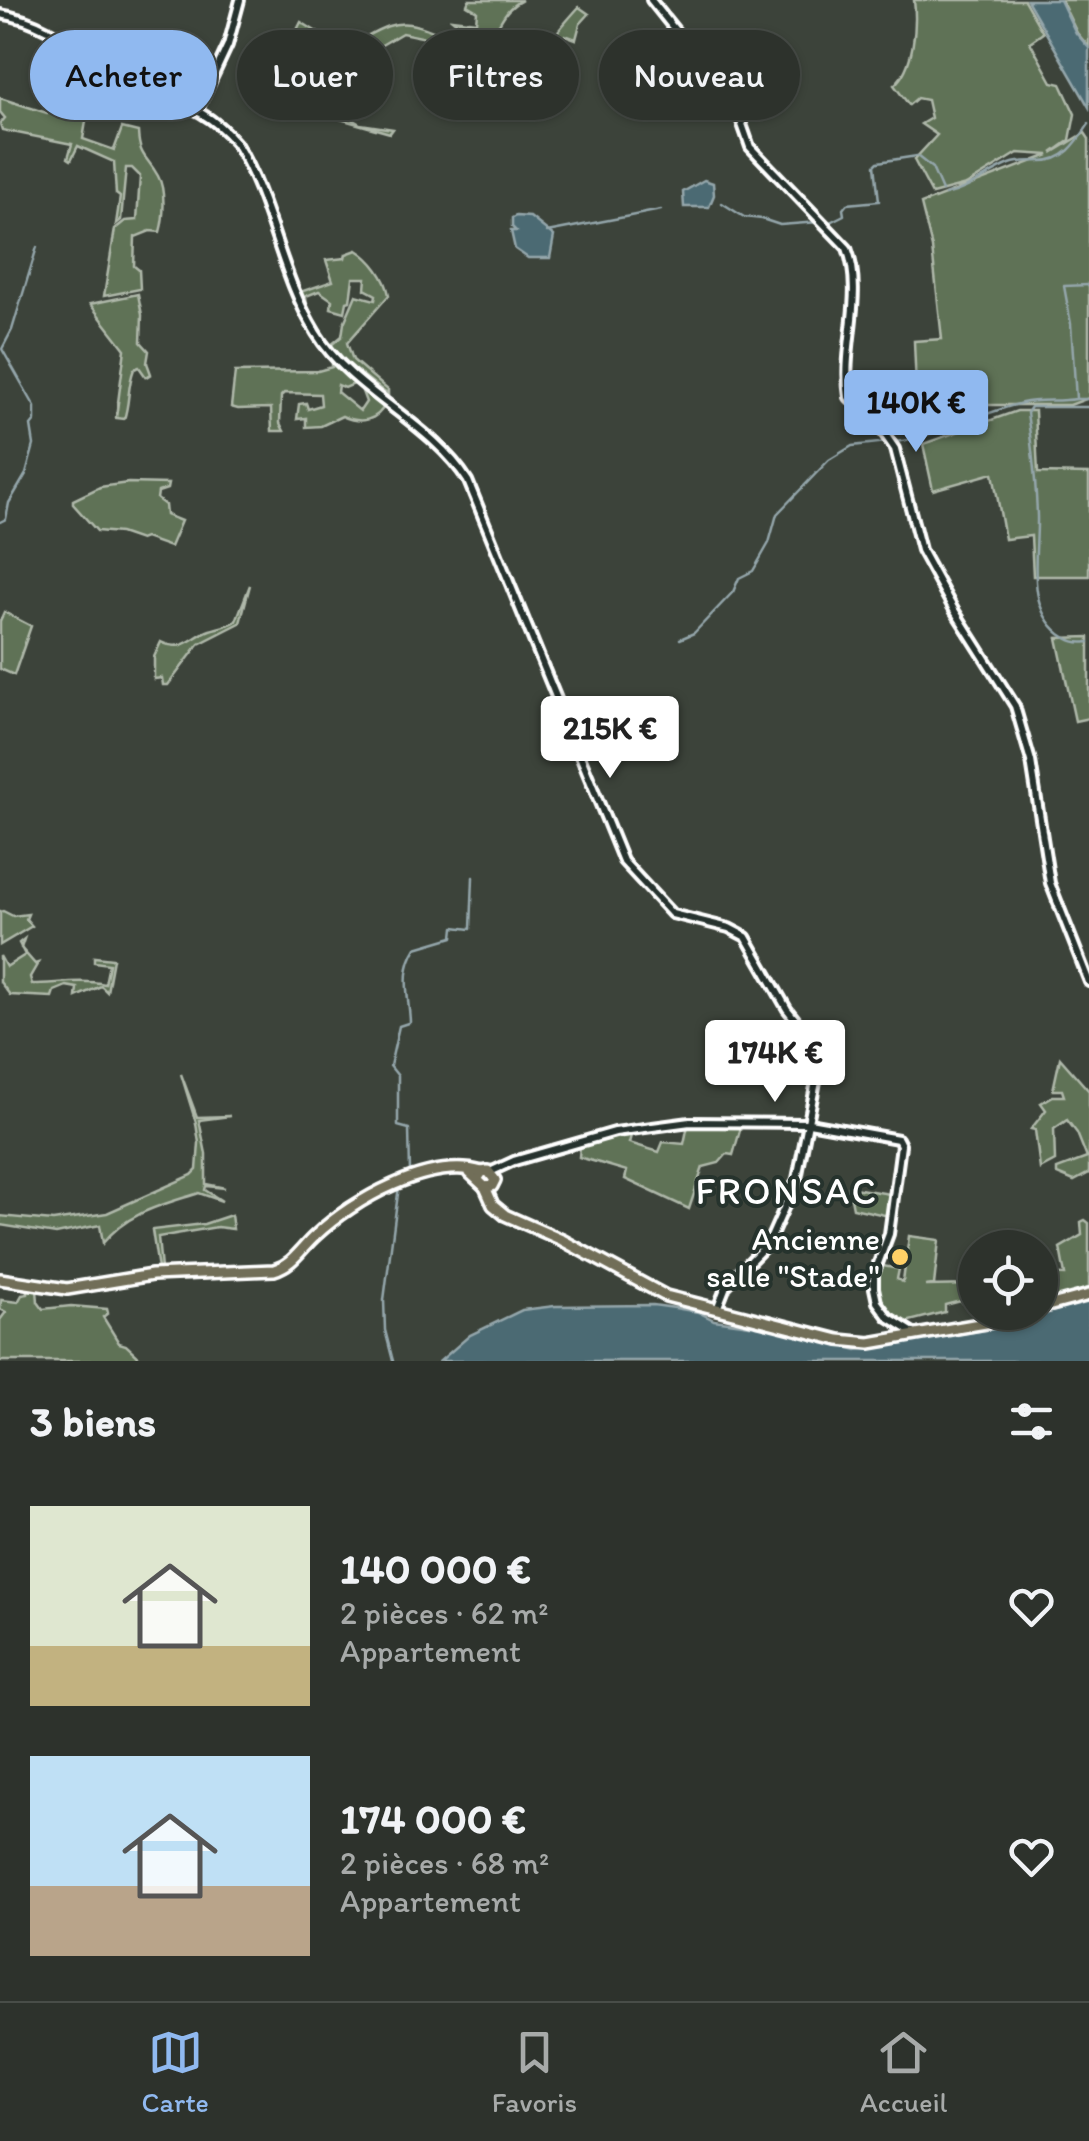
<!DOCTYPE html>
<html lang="fr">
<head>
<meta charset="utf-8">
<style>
	:root { --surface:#2d322c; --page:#393e38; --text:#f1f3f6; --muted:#a7aaa9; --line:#484d48; --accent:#90b9f0 }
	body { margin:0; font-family:Itim,sans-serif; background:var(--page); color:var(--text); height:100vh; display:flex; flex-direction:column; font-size:38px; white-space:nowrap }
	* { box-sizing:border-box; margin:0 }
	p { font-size:32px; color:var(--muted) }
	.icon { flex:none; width:55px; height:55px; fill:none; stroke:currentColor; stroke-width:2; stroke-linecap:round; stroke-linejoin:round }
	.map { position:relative; height:1361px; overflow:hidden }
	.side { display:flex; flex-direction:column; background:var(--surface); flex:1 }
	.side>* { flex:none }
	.banner { position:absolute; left:30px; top:30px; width:1030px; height:90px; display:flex; gap:20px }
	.buttons { position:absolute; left:958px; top:1230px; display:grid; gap:20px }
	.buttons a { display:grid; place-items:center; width:100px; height:100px; border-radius:50%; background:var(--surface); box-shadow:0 2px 8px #0004,0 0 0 2px var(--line); font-size:50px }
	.price { position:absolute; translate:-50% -85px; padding:0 22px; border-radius:10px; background:#fff; color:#222; font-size:32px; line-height:65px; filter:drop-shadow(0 2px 5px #0008) }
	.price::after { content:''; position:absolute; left:50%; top:60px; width:30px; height:22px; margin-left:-15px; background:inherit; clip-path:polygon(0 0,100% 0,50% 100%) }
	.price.on { background:var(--accent); color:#111 }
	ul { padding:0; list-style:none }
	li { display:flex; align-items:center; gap:30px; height:250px; padding:0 30px }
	li span { display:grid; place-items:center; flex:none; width:280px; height:200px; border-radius:0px; color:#555 }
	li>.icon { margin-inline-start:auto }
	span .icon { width:120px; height:120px; fill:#fffc; stroke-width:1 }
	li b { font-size:42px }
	h2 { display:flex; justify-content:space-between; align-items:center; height:120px; padding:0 30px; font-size:42px }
	.chip { padding:0 35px; border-radius:45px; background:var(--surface); box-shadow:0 2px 8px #0004,0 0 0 2px var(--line); font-size:35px; line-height:90px }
	.chip.on { background:var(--accent); color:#111 }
	.menu { display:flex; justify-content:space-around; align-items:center; height:140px; border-top:2px solid var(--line); background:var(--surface); font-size:28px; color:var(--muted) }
	.menu a { display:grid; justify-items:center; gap:5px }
	.menu .on { color:var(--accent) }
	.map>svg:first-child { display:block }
</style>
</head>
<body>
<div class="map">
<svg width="1089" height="1361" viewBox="0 0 1089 1361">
	<rect width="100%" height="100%" fill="#3c433a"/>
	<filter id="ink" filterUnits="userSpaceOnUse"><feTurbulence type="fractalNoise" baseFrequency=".01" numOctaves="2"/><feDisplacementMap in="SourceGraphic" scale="20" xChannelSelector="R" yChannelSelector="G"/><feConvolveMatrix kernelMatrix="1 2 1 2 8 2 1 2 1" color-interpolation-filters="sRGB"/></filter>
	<g filter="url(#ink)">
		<!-- green -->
		<g fill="#5f7256" stroke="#afb8aa" stroke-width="2.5">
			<path d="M469,0h53c-26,12 -18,36 -52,47l-68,-14 -51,30 -4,46 3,9 10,6 33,5 -3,4 -117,-33v-7l-6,-3 34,-68 40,25c25,-6 42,-27 69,-23 20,3 34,15 55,15l-2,-11 -11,-9 24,3 1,-11 -10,-6z"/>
			<path d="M914,0h110l19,33 -13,9 22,40 9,2 14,30 -5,26 -18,13 33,-20 4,6v259l-19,7h-100l-52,31 -4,-95 28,-2 -10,-91 -11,-44 128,-49 -31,-2 -52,32 -34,9 -18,-34 23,-25 -16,-11 10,-6 -4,-18 -10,-2 -8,7 -15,-20c20,-17 23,-60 20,-85z"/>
			<path d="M1061,0h28v47l-12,-14z"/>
			<path d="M579,7l10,7 -9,10 -4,15 -11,-4 -15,30c-27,5 -40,17 -55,40l-23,-1 4,-26c58,-7 67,-32 103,-71z"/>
			<path d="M79,93l11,5 -7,41 31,11 8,-22 16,4c1,25 9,24 20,44 8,14 6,42 2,56l-10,-1 -15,6 -1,29 5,4 1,19 -36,7 11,-67 10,-8 12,-1 3,-44 -8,-8h-6l-5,52 -5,4 4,-27 -4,-3 -2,-32 -36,-16 -7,14 -3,-2 4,-14 -70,-14 -2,-6 5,-6 -5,-6v-14l47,15 6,-10 15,10 8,-4z"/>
			<path d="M357,250c15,9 29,28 32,45l-42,48 6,17 35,30v5l-51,-40 -7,-9 12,-10 2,-13 12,-28 19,5 1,-5 -11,-6 1,-11h-13l-3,23 -3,1 -2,10 -14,-4 1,-8 -13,-9 -13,5 1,12 -7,-16 33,-11 -7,-21 19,-2 1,-4z"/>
			<path d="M138,294l4,21 -1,27 8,9 -2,12 4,11 -5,3 -7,-10 -5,2c-7,18 -4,33 -10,50l-8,-1 9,-69 -35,-45z"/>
			<path d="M337,359l24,22 -16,7 -7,-3 -1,7 23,19 6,-9 -6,-16 3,-3 23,20c-9,19 -26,21 -44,13l-21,10 -15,1v-9l-9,1 2,-15 7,-1 2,6 13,-4 -1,-11 -36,-1 -3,3 -1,27 4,8h-12l-1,-23 -33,1 -7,-2 4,-35 83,-1 14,-4v-6z"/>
			<path d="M1017,411h18l3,62 51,1v102h-56l-2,-40 -26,3 -12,-66 -60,17 -10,-46z"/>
			<path d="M128,483l40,1 -1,5 -9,3 -1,7 8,6 1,10 15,6 -11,26 -25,-9 -5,2 -20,-7 -23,-2 -24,-27v-4l27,-13z"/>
			<path d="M250,585l-10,38 -41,21 -31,41h-5l-1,-7 -8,1v-22l7,-15c22,11 30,-5 49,-12 10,-3 17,-4 26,-9z"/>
			<path d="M4,612l27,14 -17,49 -14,-6v-48z"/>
			<path d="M1089,637v81l-14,3 -18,-83z"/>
			<path d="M3,911l10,5 15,-2 -2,5 6,7 -32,19v-33z"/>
			<path d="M24,939l-3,9 14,16 3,-1 -8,14 2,7c24,0 49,-5 73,0l4,-20 -15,-2v-5l19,2 -6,33 -6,-6 -25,11 1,-9 -11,-2 -12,5 -2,6 -42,-2 -10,-13v-26l6,11 19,-12 -6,-12z"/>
			<path d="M1060,1058l29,33v82l-15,8 -17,-7v-5l30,-11 -10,-25 -10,-13 -13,9 1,32 -15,8 -5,-39 -4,-1 15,-19 -5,-7 12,-7h11l-2,-6h-9z"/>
			<path d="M181,1074l16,43 33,-1 -31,4 7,34v30l19,4 -19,-2 -1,4 17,11 -23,-8c-37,12 -71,19 -96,50l-3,-18 -44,9 -56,-9v-9l53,5 54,-8 85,-38 5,-5 2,-27 -3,-20z"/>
			<path d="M699,1124l42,3 -8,28 -6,-1 -8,9 -16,4 -14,42 -64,-30 2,-8 -48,-14 1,-11 52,-14 -3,11 30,9 4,-10 21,2 4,-19z"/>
			<path d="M848,1187l42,7 -1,22 -36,-8 -2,-10 -4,-1z"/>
			<path d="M231,1215l2,14 -16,-2 -59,10 3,32h-3l-6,-39 52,-6z"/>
			<path d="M1085,1220l4,3v69l-42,12 -4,-7h-3v-23l25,1 -5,-27 22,-13 -1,-13z"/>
			<path d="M909,1236l30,4 -5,45 -9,1 50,-1v20l-8,2 -6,-6 -16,4v7l-43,11c-23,-12 -36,-42 -18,-61l-1,4 16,3 -2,10 6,3z"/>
			<path d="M28,1287l9,2 1,13 5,7 28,-3 36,3 1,4 -5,4 16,26 7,2 17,16h-143v-41l6,-8 -6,-3 1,-9 17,2 4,-7 6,-1z"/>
		</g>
		<!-- water -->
		<g fill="#4c6b73" stroke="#94a6ab" stroke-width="2.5">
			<path d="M1027,0h33l16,33 13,15v59z"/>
			<path d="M704,180l9,3 1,12 -5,12h-25l-1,-15z"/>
			<path d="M516,216l14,1 24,19 -4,22h-22l-13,-9 -4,-18h5l-4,-4v-9z"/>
			<path d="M1089,1301v60h-649l30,-26 52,-25 33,-4 98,-1 22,3 23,4 16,8 71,10 72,20 161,-25 16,-8z"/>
		</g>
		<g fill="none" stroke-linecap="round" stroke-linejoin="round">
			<!-- stream -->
			<g stroke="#94a6ab" stroke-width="2.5">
				<path d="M945,195c25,-5 42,-22 65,-31 11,-4 20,-2 31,-3 25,0 36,-19 48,-37"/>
				<path d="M722,203l22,14 18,2 18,6 39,-3"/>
				<path d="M828,223l16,-8 -1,-6 4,-5 32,-3 -4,-36 3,-3 39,-6 15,12 10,23"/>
				<path d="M547,232l114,-22"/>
				<path d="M1077,399h12"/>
				<path d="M1089,407h-58l-4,6c5,34 9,68 10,103 1,40 -12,90 23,118 10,7 17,10 29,8"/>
				<path d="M895,442c44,-6 83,-28 127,-39 16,-4 36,-1 54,-4l-5,-75 -7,-38 25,-1"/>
				<path d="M0,522l6,-3 3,-16 17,-29 8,-29 -3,-19 4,-5v-14l-33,-58 10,-19 25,-83"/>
				<path d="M680,639l14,-6 39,-41 6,-14 14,-7 16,-28 8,-29 52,-54 23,-14 35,-4"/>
				<path d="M410,1022c-1,-27 -10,-49 6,-74l37,-11 1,-10 17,2 2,-52"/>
				<path d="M408,1023l-9,3 -9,40 8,10v50l11,3 1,44"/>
				<path d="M393,1361l-8,-31 -1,-30 15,-114"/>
			</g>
			<defs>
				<g id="tertiary">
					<path d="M651,0l32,40 46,47 21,60 97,101c18,47 -6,100 2,149l35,36 11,16 26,101 33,60 61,96 16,55 19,122 39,99"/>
					<path d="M0,14c49,7 82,40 123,65 43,25 76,20 113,64 36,59 44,132 80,190 36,59 115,89 152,148l155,380 49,53 57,14 17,9 41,72 30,38 1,24 -21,108 -28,63 -43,44 -9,23"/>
					<path d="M198,109l30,-64 12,-45"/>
					<path d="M490,1172l24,-11 101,-29 75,-10 119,1 89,16 3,6 -12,89 -15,40v14l3,14 11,15 27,17"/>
				</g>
				<g id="primary">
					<path d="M470,1173l15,14 7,-1 3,-6 -7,-9 -6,1 -4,6"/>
					<path d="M485,1187l8,18 12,10 57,25 104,56 173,44 31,3 127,-22 31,-9"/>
					<path d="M0,1279l67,10 85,-14 122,-5c20,-6 27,-22 42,-35 37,-35 113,-78 166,-63"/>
					<path d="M1040,1308l49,-13"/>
				</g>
			</defs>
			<!-- tertiary casing -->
			<use href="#tertiary" stroke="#fff" stroke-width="14"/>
			<!-- primary casing -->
			<use href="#primary" stroke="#fff" stroke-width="16"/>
			<!-- tertiary -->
			<use href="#tertiary" stroke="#26332d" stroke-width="6"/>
			<!-- primary -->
			<use href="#primary" stroke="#716e59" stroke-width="9"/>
		</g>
	</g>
	<!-- markers -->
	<circle fill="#ffd166" stroke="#26332d" stroke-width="4" cx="900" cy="1257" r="10"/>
	<g text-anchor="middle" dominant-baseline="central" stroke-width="8" stroke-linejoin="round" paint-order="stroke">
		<!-- poi labels -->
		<g font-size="32" fill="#fff" stroke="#26332d" text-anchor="end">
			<text x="880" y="1239">Ancienne<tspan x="880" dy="37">salle "Stade"</tspan></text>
		</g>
		<!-- quarter labels -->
		<g font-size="38" letter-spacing="2.5" fill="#fff" stroke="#26332d">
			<text x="787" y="1191">FRONSAC</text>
		</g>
	</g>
</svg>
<div class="buttons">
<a><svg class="icon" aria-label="locate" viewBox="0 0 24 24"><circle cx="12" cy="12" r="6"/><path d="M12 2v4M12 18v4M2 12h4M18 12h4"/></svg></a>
</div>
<b class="price on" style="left:916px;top:455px">140K €</b>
<b class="price" style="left:610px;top:781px">215K €</b>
<b class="price" style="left:775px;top:1105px">174K €</b>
<div class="banner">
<a class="chip on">Acheter</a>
<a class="chip">Louer</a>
<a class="chip">Filtres</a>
<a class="chip">Nouveau</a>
</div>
</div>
<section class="side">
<h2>3 biens<svg class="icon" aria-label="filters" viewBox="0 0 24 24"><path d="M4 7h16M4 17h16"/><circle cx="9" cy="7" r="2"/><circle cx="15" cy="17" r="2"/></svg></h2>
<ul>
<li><span style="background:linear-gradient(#dfe7d0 70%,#c2b280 0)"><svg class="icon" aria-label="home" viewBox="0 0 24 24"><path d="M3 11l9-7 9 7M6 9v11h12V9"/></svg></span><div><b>140 000 €</b><p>2 pièces · 62 m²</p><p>Appartement</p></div><svg class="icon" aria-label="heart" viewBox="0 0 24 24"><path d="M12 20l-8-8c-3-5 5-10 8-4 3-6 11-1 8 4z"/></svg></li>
<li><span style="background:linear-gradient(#bfe0f5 65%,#b9a48a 0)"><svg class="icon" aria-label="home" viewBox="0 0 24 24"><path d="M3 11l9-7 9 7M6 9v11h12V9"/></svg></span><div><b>174 000 €</b><p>2 pièces · 68 m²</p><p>Appartement</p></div><svg class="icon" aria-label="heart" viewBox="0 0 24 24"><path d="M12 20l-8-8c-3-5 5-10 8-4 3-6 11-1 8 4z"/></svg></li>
</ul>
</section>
<nav class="menu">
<a class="on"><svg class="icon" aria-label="map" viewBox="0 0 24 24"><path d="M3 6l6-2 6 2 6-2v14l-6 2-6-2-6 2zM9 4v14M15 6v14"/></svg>Carte</a>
<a><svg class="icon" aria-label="saved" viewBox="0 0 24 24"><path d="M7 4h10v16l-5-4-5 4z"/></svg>Favoris</a>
<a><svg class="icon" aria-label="home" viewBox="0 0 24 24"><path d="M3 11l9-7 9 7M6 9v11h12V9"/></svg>Accueil</a>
</nav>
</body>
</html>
